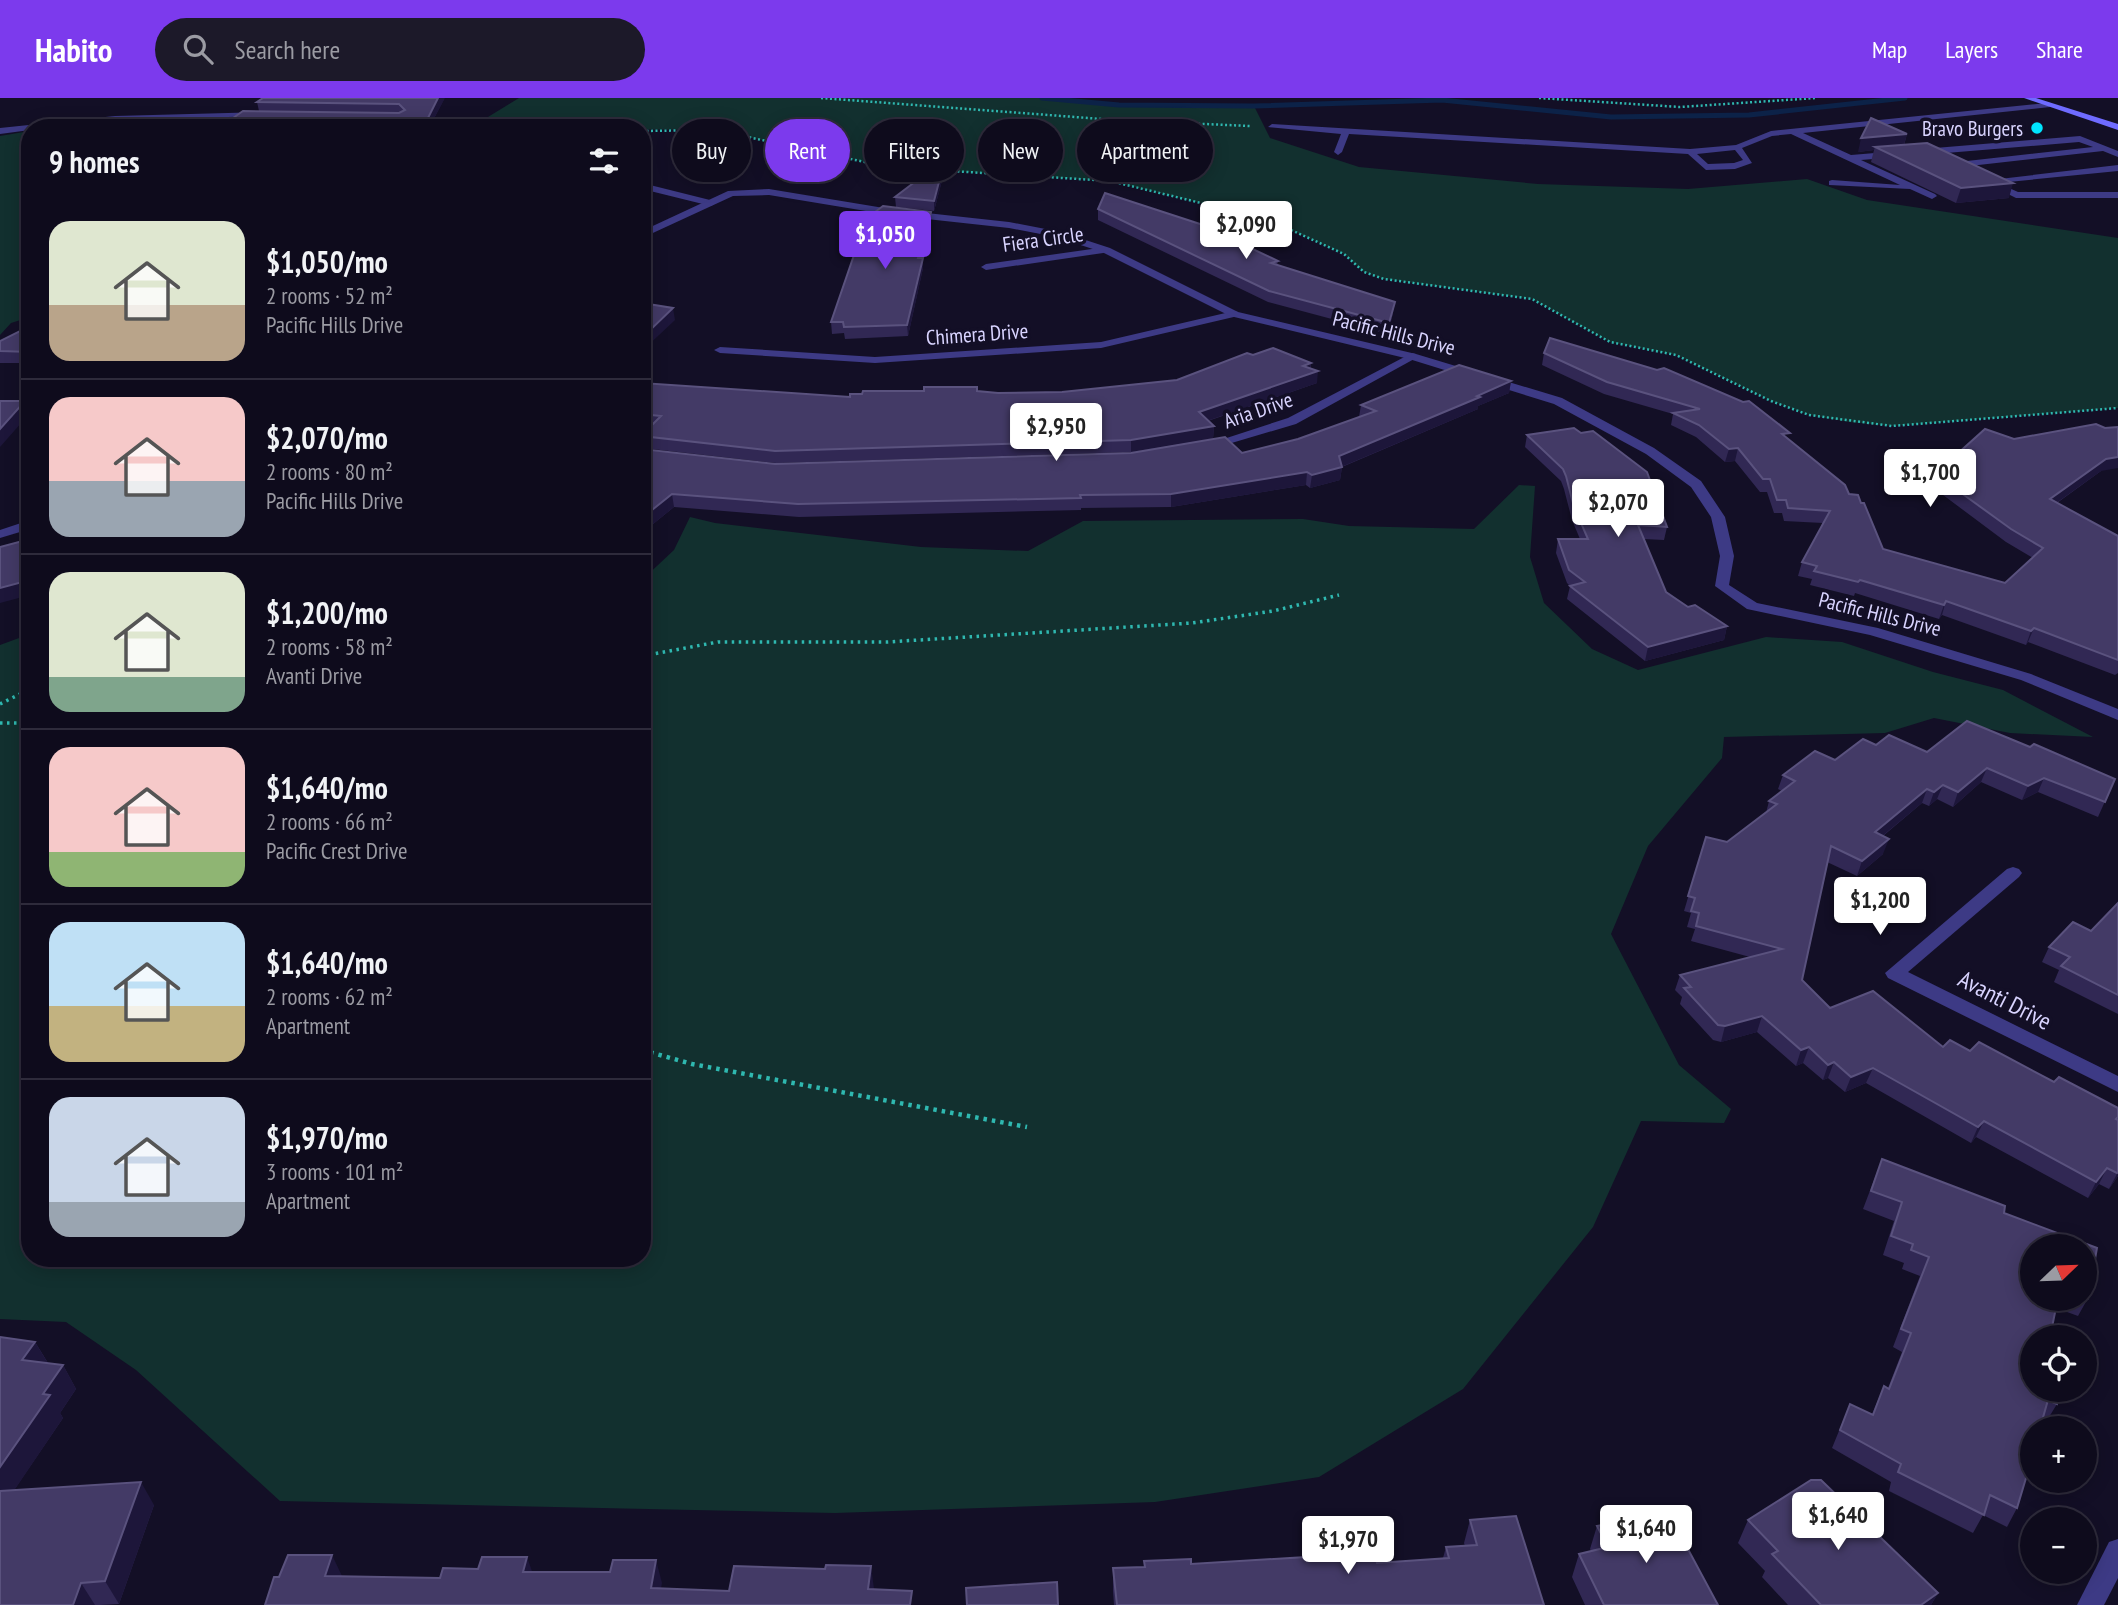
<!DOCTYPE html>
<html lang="en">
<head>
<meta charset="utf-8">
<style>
	:root { --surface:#0e0b1c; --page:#1c1929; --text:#f1f3f6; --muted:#9b9ba3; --line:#2e2b3b; --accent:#7c3aed }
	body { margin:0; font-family:"PT Sans Narrow",sans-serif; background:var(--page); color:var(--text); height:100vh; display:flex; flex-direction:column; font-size:26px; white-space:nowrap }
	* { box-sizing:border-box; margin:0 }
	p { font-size:23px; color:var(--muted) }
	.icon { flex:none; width:38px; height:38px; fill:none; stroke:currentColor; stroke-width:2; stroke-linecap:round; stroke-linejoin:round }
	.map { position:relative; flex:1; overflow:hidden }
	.side { position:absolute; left:21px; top:21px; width:630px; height:1148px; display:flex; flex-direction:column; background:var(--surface); border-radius:28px; box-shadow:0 4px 18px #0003,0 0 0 2px var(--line) }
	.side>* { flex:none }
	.hud { position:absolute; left:672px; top:21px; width:665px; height:63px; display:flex; gap:14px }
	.needle { width:46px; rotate:67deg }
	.buttons { position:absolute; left:2020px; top:1136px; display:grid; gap:14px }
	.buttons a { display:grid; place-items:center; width:77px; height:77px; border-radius:50%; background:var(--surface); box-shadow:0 4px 18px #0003,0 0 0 2px var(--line); font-size:35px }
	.price { position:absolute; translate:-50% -60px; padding:0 16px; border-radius:7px; background:#fff; color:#222; font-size:23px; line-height:46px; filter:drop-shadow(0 2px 4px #0008) }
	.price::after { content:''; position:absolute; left:50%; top:42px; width:21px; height:16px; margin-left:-10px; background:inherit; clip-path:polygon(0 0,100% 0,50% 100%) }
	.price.selected { background:var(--accent); color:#fff }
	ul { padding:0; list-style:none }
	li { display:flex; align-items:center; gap:21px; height:175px; padding:0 28px }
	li+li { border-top:2px solid var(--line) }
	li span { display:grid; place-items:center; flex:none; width:196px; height:140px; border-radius:21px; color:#555 }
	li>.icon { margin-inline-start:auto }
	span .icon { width:84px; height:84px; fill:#fffc; stroke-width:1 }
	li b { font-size:30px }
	h2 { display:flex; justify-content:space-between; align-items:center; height:84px; padding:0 28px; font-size:30px }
	.chip { padding:0 24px; border-radius:32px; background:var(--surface); box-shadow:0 4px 18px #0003,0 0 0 2px var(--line); font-size:24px; line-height:63px }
	.chip.selected { background:var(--accent); color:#fff }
	header { display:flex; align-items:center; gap:42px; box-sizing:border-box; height:98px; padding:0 35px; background:var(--accent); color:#fff }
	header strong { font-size:33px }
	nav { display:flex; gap:38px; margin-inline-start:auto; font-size:24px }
	.search { width:490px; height:63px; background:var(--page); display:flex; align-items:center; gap:18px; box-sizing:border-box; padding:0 24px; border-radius:38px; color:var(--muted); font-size:26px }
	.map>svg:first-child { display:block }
</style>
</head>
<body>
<header>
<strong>Habito</strong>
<div class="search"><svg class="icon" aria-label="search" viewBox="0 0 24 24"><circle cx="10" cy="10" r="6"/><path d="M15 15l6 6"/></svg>Search here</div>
<nav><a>Map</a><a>Layers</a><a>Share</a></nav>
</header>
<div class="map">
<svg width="2118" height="1507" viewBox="0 0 2118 1507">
	<rect width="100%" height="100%" fill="#130f26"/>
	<!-- green -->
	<g fill="#12302f">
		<path d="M519,0h523l77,7 135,1 16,32 89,29 179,17 150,5 119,-10 60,21 251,38v170l-226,18 -43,-4 -40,-7 -38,-14 -95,-46 -66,-13 -78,-43 -148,-20 -20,-7 -20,-18 -53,-24 -56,-8 -34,-19 -91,-22 -222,-14 -173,-37 -245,-2z"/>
		<path d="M155,22l89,1 -10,7h-174z"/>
		<path d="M30,33v186l-19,6 -11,12v-199z"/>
		<path d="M1519,387l16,1 -5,71 14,46 48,46 46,21 128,-33 76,5 91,30 70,18 90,47 -83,-4 -76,-15 -49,15 -161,4 -2,21 -74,88 -37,88 68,131 52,44 -7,14 -83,-2 -48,106 -130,162 -144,88 -164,25 -320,11 -555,-12 -144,-131 -70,-48 -66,-3v-674l30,-11v624h612v-678l32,-30 16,-33 25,6 206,24 107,4 55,-30 220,-2 46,7 125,3z"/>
	</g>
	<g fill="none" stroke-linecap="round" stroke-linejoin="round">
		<!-- stream -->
		<path stroke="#0c2248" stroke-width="5" d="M1042,0l77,7 135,1 188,-6 169,17 138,-2 156,-17"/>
		<!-- path-far2 -->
		<g stroke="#2fb8b0" stroke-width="2.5" stroke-dasharray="2 2.5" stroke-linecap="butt">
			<path d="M821,0l294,22 135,6"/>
			<path d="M1539,0l141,9 136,-9"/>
			<path d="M642,33l73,-1 173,37 222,14 91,22 34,19 56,8 53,24 20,18 20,7 148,20 78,43 66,13 95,46 38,14 83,11 226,-18"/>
		</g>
		<!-- path-far1 -->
		<g stroke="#2fb8b0" stroke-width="3.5" stroke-dasharray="2.5 4.5" stroke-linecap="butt">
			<path d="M642,558l76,-14h169l305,-19 81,-12 66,-16"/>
			<path d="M0,606l30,-15"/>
			<path d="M0,625h30"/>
		</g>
		<!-- path -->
		<path stroke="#2fb8b0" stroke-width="4.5" stroke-dasharray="3.5 5" stroke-linecap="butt" d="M642,952l50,14 335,63"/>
		<!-- service -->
		<g fill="#3d3a85" fill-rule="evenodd">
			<path d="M2047,5l3,4 -247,26 48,22 229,-19 38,15v6l-15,-6 -151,17 -3,-5 144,-16 -14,-5 -218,18 74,34 2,2 -5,3 -22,-10 -81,-4v-4l3,-1 68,5 -109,-51 -19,2 -30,12 10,15 -17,6 -29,1 -18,-16 -339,-20 -7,18 -4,3 -4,-3 7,-18 -73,-7 4,-3 418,25 46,-4 35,-14zM1735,52l8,10 -9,3 -26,1 -11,-10z"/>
			<path d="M2118,67v6l-120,12 20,9h100v6h-102l-34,-17z"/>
			<path d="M642,85l72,18 2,2 -5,3 -69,-17z"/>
		</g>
		<!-- minor -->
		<g fill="#3d3a85" fill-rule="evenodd">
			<path d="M262,14l3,4 -150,4 -85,8v2l-30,4v-6l115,-12z"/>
			<path d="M1106,149l5,3 -1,2 -124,18 -5,-3 5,-3z"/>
			<path d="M1234,213l4,1v4l-137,32 -226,15 -155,-10 -6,-3 6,-3 155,10 226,-15z"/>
			<path d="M1412,255l4,1v4l-120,66 -88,26 -6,-4 86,-28z"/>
			<path d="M2013,769l6,2 3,4 -3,4 -111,95 210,104v16l-230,-114 -3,-5 122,-104z"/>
			<path d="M2118,1441v39l-14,27h-27l32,-63z"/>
		</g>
		<!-- tertiary -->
		<g fill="#3d3a85" fill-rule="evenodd">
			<path d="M769,91l121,20 119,13 52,10 49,16 128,64 178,42 146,44 92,50 47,33 24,36 9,39 -5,29 28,18 121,25 153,46 87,35v11l-97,-40 -151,-45 -123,-26 -32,-23 5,-30 -9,-39 -20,-30 -45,-33 -92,-50 -145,-45 -179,-43 -128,-64 -46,-15 -47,-9 -119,-13 -121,-20 -36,1 -91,42v-7l86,-40z"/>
			<path d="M30,422v9l-30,9v-8z"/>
		</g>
		<!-- secondary -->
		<path fill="#6f6bff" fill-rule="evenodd" d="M2024,0h12l82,26v6z"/>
	</g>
	<!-- wall -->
	<g fill="#312854" fill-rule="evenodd">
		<path d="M444,1l-15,29 -170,-17 -2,-9z"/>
		<path d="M1907,36l-3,11 105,53 -53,5 -85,-41 3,-12 -16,2z"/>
		<path d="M945,61v10l-11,42 -38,-4 -1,-10z"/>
		<path d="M1098,111l180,52 -1,4 116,48 -5,21 -120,-32 -170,-82z"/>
		<path d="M931,124l-9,36 1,10 -15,68 -63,3 -1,-6 -12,1 -1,-12 30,-66z"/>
		<path d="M30,228v37h-30v-22z"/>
		<path d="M1544,255l244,86 61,55 12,9 22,46 122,34 28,-25 -27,-16 -75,-56 4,-12 166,-3 -44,32 61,33v137l-3,2 -87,-33 -2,3 -84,-30 -3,4 -84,-26 -1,3 -44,-11 2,-6 -14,-3 4,-14 21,-39 -39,-2 -2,-8h-8l-7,-21h-7l-25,-31 -10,1 -29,-25 -25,-12 2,-11 -69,-20 -62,-29z"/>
		<path d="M1253,257l58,8v6l6,14 -109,38 6,5 -1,13 29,14 56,-14 62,-22h-1l2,-12 150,-24 -2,12 -31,13v3l-136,58 -2,13 -30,8 -4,-3 -135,22 -90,1v2l-282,7 -125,-10 -32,26v-84l133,15 356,-11 65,-11 -65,10 -355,11 -133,-15 -1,-12 8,-9 -8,-1v-43l208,14 127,-6 21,2 64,-1 115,-12z"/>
		<path d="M1527,337l140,92 -3,13 -20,-1 22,53 22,15 39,19 -3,14 -79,21 -78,-62 3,-13 -3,-3 -11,-30 2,-14h22l-8,-19 -8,-31 -3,-8 -36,-34z"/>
		<path d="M1876,647l51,7 103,-5 85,32 -17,38 -60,-25 -16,8 -41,-18 -28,25 -16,-8 -8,7 -7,-3 -39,33v18l-26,22 -30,-14 -25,118 28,28 113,39 27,4 84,31 64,26v68l-9,13 -10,-5 -11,14 -112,-61 -5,6 -105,-60 -21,9 -17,-14 -5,2 -20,-17 -7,3 -39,-34 -36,10 -8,-2 -33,-36 2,-7 -7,-7 5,-15 70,-18 -59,-16 4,-12 -8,-2 4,-14 -7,-2 22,-74 21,5 39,-29 3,-12 13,-10 -4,-2 5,-14 52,-15z"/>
		<path d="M2118,805v111l-64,-32 5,-12 -17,-8 7,-15 42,-16z"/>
		<path d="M1882,1061l123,47 -1,7 93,35 -9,50 -10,18 -22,-8 -6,29h-18v53h29l-4,14 -11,18 -4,-1 -2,7h-8v30l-15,50 -10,19 -24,-12 -10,18 -84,-42 2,-9 -59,-34 18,-44 22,10 12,-28 4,2 14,-36 -9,-5 27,-71 -18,-7 2,-6 -21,-8 11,-34 -31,-12zM2032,1148h52v52h-52z"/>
		<path d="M0,1239l35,5 13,21 15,2 13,24 -16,24 3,5 -49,72 140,15 -35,99 -19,1h-100z"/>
		<path d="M1470,1422l74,85h-430l-1,-14v-23l31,-1v-6l47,3 124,-8 3,-18 59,25 66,-5 3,-11 19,-1 -1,-3z"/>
		<path d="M1748,1422l190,73 -7,12h-143l-26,-28 3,-6 -27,-28z"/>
		<path d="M1597,1428l121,79h-133l-13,-28 7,-23 12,-3 -1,-2z"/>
	</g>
	<!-- shaded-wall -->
	<g fill="#1d163a">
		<path d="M438,0h7l-16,30h-6z"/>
		<path d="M1907,36l-4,14 -28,-1 -1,3 -16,2 3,-14z"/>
		<path d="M945,61v10l-11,42v-10z"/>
		<path d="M2013,85l-4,15 -53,5 5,-15z"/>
		<path d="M931,114v10l-12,46 -1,-10z"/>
		<path d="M923,160v10l-15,68 -1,-11z"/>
		<path d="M1395,204l-2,11 -5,21 1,-11z"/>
		<path d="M673,210l2,12 -33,31v-13z"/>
		<path d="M1311,265l-1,11 8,-3 -1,12 -119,41 1,-12z"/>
		<path d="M1511,283l-2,12 -31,13v3l-137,58h1l-2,13 -30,8 2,-13 27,-19z"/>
		<path d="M25,303l5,12 -30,34v-18z"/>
		<path d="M1214,328l-1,13 -82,13v-12z"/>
		<path d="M1738,350l-3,13 -10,1 4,-13z"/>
		<path d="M2118,359v11l-17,3 -56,40 5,-12 56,-40z"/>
		<path d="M1307,374l-1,13 -135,22v-13z"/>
		<path d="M672,396l2,13 -32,26v-15z"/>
		<path d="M30,482v15l-30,8v-15z"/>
		<path d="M1946,503l-4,14 -3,4 5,-14z"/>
		<path d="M1727,528l-3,14 -79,21 3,-14z"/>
		<path d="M2034,530l-6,14 -2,3 5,-14z"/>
		<path d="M1987,670l-6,14 -28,25 5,-15z"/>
		<path d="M2044,680l-6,14 -16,8 6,-14z"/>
		<path d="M1943,687l-6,14 -8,7 5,-14z"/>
		<path d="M1927,691l-5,14 -53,44 6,-15z"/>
		<path d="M1889,741l-6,15 -26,22 5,-15z"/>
		<path d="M1762,918l-5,16 -36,10 4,-16z"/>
		<path d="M1809,949l-6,16 -7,3 5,-16z"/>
		<path d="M1834,964l-6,16 -5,2 5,-15z"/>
		<path d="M1873,970l-7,15 -21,9 6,-15z"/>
		<path d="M1984,1023l-8,16 -5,6 7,-16z"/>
		<path d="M2107,1070l-8,16 -11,14 8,-16z"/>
		<path d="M2118,1074v4l-9,13z"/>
		<path d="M35,1244l14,23 -27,-5z"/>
		<path d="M63,1267l13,24 -16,24 3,5 -62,92 -1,-1v-42l43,-73z"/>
		<path d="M141,1384l13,23 -35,99 -14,-23z"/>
		<path d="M332,1457l11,23 -18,-2z"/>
		<path d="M527,1459l8,23 -12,-8z"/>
		<path d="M656,1462l6,23 -4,22 -7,-17z"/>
		<path d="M871,1468l3,23h-6z"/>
		<path d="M81,1485l14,22h-22z"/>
		<path d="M1938,1495l-7,12h-10z"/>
	</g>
	<!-- building -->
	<g fill="#433a66" stroke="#5a527e" stroke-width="2">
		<path d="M263,0h175l-15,30h-204l24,-17 156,2 6,-3 -6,-6 -142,-2z"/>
		<path d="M1871,20l36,16 -46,4z"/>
		<path d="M1927,45l86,40 -52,5 -86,-41z"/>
		<path d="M945,61l-11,42 -39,-4z"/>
		<path d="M1105,95l95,31 78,37 -7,2 124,39 -6,21 -120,-32 -171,-82z"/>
		<path d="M883,108l48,6 -13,46h5l-16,67 -63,2 -1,-5h-12l23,-67 7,1 14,-44z"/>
		<path d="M642,205l31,5 -31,30z"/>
		<path d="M30,228v26l-30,-1v-10z"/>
		<path d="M1550,240l107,32 7,-2 79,34 6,-1 41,32 -8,1 63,51 4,9 9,1 3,8h3l19,46 122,34 38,-35 -32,-19 -76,-55 50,-45 29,10 82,-15 9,4 13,-1v30l-12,2 -56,40 68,37v124l-84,-32 -3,3 -85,-30 -2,4 -84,-25 -2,2 -44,-11 3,-5 -15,-4 28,-51 -42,-3 -2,-8h-9l-7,-21h-7l-25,-31 -9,1 -30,-24 -26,-12 27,-4 -93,-27 -63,-29z"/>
		<path d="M1273,250l38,15 -8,3 15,5 -119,41 15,14 -83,14 -356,11 -133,-15v-1l19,-19 -19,-2v-31l208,14v-3h12l1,-3h61v-4h53v4l21,2 64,-1 115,-12 70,-27 6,2z"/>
		<path d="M1459,267l52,16 -34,15 3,1 -141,59 3,11 -30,8 -5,-3 -136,22 -91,1 1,3 -283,6 -126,-10 -30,24v-69l133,15 356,-11 94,-16 17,16 56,-14 78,-28 -15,-6z"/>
		<path d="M0,303h25l-25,28z"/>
		<path d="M1574,330l7,5 12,-2 54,41 20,55 -29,-2 28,67 22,15 7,-2 32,21 -79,21 -78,-61 15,-4 -16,-12 -11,-31h30l-14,-32 -8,-31 -3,-7 -36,-34z"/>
		<path d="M30,441v41l-30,8v-41z"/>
		<path d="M1967,623l63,26 4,-3 81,35 -10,23 -61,-24 -16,8 -41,-18 -29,24 -15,-7 -9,7 -7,-3 -52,43 14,7 -27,22 -31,-15 -29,134 28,28 43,-17 70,56 7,-7 20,11 9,-9 75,40 5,-5 59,31v9l-2,2 2,1v52l-1,1 -10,-5 -11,14 -112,-61 -6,6 -105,-59 -22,9 -17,-15 -6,3 -19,-18 -8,3 -39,-34 -37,10 -7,-1 -34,-37 7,-1 -11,-12 102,-26 -86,-23 3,-13 -8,-2 4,-13 -7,-2 18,-59 21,5 50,-38 -8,-3 26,-20 -12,-6 32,-24 20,9 28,-21 13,6 13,-10 38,17z"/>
		<path d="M2118,805v92l-57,-29 9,-9 -21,-10 24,-25 18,9z"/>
		<path d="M1882,1061l123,47 -1,7 93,35 -9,50 -4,-2v-50h-52v52h26l-8,39h-18v53h29l-4,14 -9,-4 -8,28h-8v30l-15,50 -27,-13 -6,20 -86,-43 3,-8 -61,-34 10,-26 23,11 11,-29 5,3 22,-56 -10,-4 28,-72 -18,-7 2,-6 -22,-8 11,-34 -31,-11z"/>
		<path d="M0,1239l35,5 -13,18 41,5 -20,29 7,1 -50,72z"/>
		<path d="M1811,1382h10l117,113 -17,12h-100l-49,-51 6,-3 -30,-31z"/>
		<path d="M141,1384l-36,99 -24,2 -8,22h-73v-114z"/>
		<path d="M1668,1414l50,93h-114l-25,-51 29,-7 -11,-21z"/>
		<path d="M1516,1418l28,89h-427l-4,-37 32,-1 -1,-6 47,-2v5l131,-8 -4,-18 52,-4 7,29 72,-5 -3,-11 31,-2 -7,-25z"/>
		<path d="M288,1457h44l-7,21 115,2 3,-10 35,1 4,-12h45l-4,15h87l3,-12h43l-5,28 78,3 5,-25 91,3 1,-4 45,1 -3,23 44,2 -2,14h-645l9,-28h5z"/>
		<path d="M1057,1484l1,23h-91l-1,-17z"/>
	</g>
	<!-- markers -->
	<circle fill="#00e5ff" stroke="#130f26" stroke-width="2.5" cx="2037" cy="30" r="7"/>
	<g text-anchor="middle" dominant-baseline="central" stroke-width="7" stroke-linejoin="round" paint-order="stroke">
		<!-- far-poi labels -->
		<g font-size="21" fill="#d9d4ff" stroke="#130f26" text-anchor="end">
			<text x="2023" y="30">Bravo Burgers</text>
		</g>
		<!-- far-street labels -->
		<g font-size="21" fill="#d9d4ff" stroke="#130f26">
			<text transform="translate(1043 141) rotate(-8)">Fiera Circle</text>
			<text transform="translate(1394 235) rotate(14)">Pacific Hills Drive</text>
			<text transform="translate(977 236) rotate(-4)">Chimera Drive</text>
			<text transform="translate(1258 312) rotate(-19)">Aria Drive</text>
			<text transform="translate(1880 516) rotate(14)">Pacific Hills Drive</text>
		</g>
		<!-- street labels -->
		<g font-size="24" fill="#d9d4ff" stroke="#130f26">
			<text transform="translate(2005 902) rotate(27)">Avanti Drive</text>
		</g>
	</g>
</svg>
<div class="buttons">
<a><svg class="needle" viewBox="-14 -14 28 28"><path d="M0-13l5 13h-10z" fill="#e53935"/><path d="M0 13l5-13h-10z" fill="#9b9ba3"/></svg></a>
<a><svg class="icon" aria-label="locate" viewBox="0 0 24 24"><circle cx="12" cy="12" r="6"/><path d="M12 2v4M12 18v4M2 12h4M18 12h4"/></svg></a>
<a>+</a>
<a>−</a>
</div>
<b class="price" style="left:1246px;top:163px">$2,090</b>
<b class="price selected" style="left:885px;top:173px">$1,050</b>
<b class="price" style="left:1056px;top:365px">$2,950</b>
<b class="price" style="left:1930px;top:411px">$1,700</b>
<b class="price" style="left:1618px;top:441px">$2,070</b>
<b class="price" style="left:1880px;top:839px">$1,200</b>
<b class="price" style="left:1838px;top:1454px">$1,640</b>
<b class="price" style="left:1646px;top:1467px">$1,640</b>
<b class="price" style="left:1348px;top:1478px">$1,970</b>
<div class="hud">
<a class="chip">Buy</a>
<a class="chip selected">Rent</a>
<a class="chip">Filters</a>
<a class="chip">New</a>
<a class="chip">Apartment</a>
</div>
<section class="side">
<h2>9 homes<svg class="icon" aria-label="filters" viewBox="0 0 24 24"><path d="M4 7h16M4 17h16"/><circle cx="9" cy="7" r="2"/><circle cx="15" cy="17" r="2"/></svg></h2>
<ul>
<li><span style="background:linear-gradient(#dfe7d0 60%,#b9a48a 0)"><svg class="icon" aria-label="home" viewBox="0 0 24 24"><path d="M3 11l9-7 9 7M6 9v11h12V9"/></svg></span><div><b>$1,050/mo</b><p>2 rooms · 52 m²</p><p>Pacific Hills Drive</p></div></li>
<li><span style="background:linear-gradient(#f6c9c9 60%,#9aa5b1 0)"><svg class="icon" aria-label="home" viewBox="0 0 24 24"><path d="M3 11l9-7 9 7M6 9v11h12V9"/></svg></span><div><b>$2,070/mo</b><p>2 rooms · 80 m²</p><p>Pacific Hills Drive</p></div></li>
<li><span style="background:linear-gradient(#dfe7d0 75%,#7fa58c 0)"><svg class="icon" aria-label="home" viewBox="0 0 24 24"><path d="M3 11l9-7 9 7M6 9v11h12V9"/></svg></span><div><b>$1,200/mo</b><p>2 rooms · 58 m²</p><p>Avanti Drive</p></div></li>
<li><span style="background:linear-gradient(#f6c9c9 75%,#8fb573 0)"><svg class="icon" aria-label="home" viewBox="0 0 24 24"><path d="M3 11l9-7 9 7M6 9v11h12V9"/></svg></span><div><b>$1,640/mo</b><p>2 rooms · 66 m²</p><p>Pacific Crest Drive</p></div></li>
<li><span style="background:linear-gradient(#bfe0f5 60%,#c2b280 0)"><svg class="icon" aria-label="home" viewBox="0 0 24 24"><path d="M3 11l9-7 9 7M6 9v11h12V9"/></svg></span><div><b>$1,640/mo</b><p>2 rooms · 62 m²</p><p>Apartment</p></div></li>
<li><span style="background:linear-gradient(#c9d6e8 75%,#9aa5b1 0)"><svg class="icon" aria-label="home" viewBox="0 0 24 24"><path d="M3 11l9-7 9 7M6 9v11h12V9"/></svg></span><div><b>$1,970/mo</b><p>3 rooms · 101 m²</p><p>Apartment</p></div></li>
</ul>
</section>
</div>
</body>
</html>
